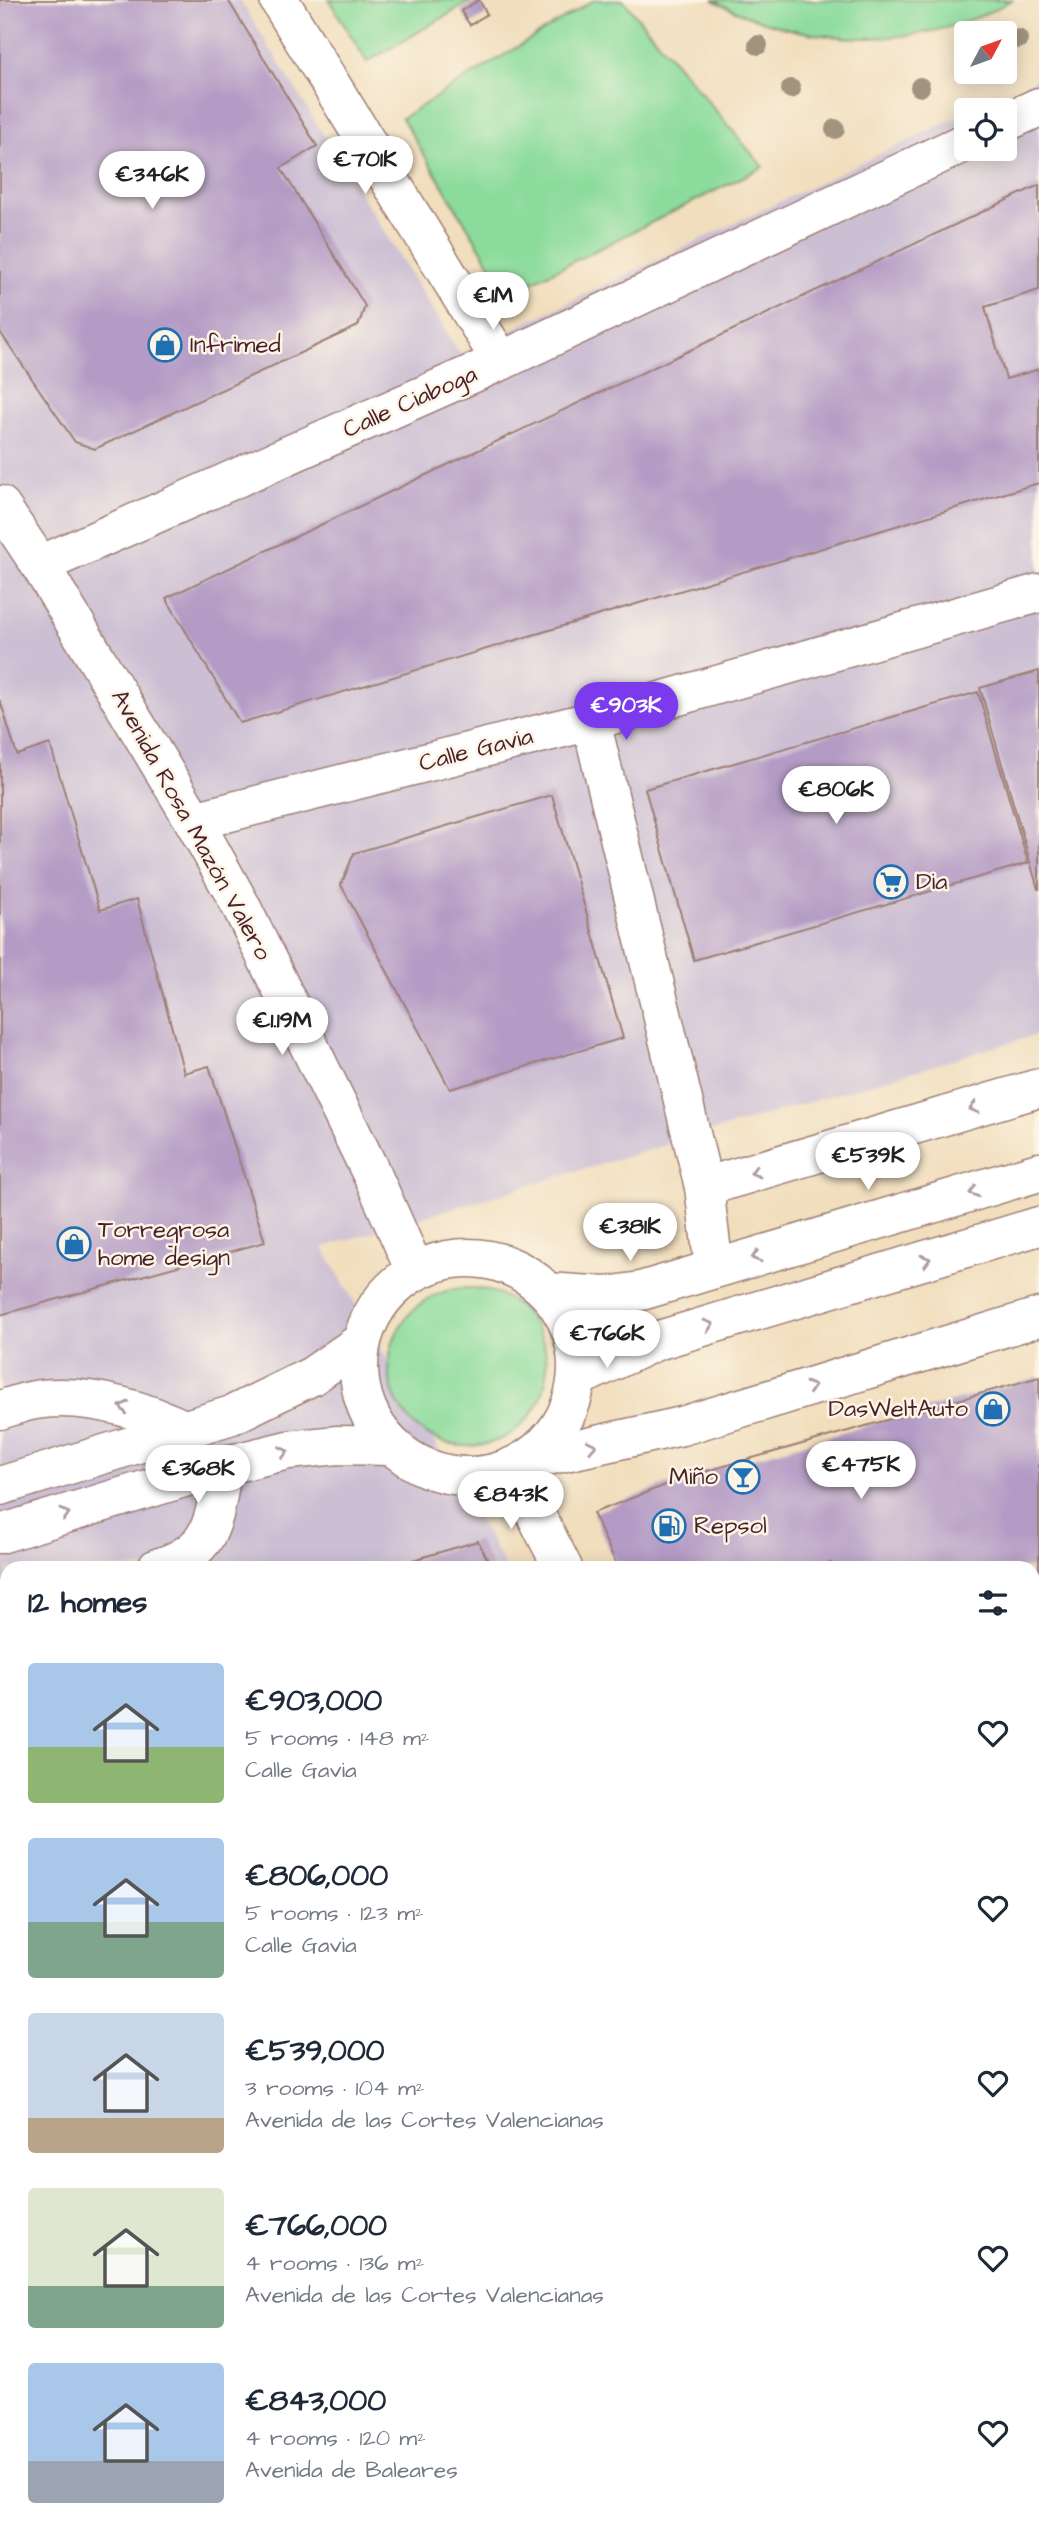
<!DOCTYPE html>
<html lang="en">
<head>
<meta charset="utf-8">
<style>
	:root { --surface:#fff; --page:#f6f6f7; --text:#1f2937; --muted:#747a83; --accent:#7c3aed }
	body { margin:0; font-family:"Architects Daughter",sans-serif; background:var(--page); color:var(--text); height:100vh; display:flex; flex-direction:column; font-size:26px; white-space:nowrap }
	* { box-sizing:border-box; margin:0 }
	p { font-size:23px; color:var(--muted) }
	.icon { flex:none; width:38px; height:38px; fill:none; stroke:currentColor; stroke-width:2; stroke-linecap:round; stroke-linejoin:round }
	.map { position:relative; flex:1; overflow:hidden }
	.side { position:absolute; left:0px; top:1561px; width:1040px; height:975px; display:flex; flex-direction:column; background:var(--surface); border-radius:21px 21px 0 0; box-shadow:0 4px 18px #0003 }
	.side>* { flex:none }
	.needle { width:46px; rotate:49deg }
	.tools { position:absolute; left:954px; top:21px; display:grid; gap:14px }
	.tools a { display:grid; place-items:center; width:63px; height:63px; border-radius:7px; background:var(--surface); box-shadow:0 4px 18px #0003; font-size:35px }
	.price { position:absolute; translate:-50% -60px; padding:0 16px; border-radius:24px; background:#fff; color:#222; font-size:23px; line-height:46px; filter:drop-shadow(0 2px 4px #0008) }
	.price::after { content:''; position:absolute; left:50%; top:42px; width:21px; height:16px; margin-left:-10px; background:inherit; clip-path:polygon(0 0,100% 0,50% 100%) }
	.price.on { background:var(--accent); color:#fff }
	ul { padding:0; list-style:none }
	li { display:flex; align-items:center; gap:21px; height:175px; padding:0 28px }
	li span { display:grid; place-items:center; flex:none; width:196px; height:140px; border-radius:7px; color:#555 }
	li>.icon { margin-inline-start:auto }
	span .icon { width:84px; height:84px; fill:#fffc; stroke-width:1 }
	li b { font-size:30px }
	h2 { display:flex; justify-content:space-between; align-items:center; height:84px; padding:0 28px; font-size:30px }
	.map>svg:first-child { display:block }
</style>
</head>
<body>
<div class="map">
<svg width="1039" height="2535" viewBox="0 0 1039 2535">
	<rect width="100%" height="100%" fill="#fcf5e5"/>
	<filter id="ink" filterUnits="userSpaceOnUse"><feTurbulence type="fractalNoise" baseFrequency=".0143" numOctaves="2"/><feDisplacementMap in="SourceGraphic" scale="14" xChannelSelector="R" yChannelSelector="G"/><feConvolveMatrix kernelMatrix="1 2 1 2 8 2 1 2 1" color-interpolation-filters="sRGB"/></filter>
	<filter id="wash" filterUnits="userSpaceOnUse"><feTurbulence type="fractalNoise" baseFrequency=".00686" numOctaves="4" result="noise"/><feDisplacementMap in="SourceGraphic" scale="28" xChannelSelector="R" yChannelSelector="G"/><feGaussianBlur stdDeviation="1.57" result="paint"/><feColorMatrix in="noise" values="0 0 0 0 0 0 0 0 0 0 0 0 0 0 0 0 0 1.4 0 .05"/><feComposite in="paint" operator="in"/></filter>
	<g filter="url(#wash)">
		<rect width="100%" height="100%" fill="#f1debd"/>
		<!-- industrial -->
		<path fill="#ccbfd4" d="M0,0h240l220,354 506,-241v36h38v-39h-32l67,-32v956l-716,213 183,321h-499v580l-7,1z"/>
		<!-- green -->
		<g fill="#8bdb9b" stroke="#6a7d63" stroke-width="2">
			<path d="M329,0h144l-106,62z"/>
			<path d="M594,0h29l140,167 -255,127 -106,-176z"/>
			<path d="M713,0h299c-89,53 -209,48 -299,0z"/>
			<circle cx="468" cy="1367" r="79"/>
		</g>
		<g id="blocks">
			<!-- building -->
			<g fill="#b39bc5">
				<path d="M0,0h228l89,146 -36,22 84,138 -7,20 -263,123 -20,-7 -75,-110z"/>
				<path d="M479,0l8,14 -17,11 -9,-14z"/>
				<path d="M1039,185v105l-54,17 21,72 33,-10v114l-799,240 -74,-125z"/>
				<path d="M1039,671v218h-1l-58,-201z"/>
				<path d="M978,692l50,171 -334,97 -49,-171z"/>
				<path d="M0,700l17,55 33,-11 50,166 37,-11 47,174 25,-7 56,176 -265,73z"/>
				<path d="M552,795l71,243 -173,51 -109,-204 13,-32z"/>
				<path d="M1039,1377v338l-7,-2v-145h-199l-2,-5 -18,5h-195l-25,-55 96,-37z"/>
				<path d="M478,1541l14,27h-103v-1z"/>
				<path d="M7,1682v454l-7,1v-453z"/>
				<path d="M1039,2152v114l-7,3v-114z"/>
				<path d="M7,2285v80l-7,1v-80z"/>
				<path d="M128,2529h64l2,6h-90z"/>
				<path d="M249,2529h88l1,6h-115z"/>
				<path d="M428,2529h74l1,6h-74z"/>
				<path d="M773,2529h180l1,6h-189z"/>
			</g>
		</g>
	</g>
	<g filter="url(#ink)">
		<use href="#blocks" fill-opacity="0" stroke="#9e7e74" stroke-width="2"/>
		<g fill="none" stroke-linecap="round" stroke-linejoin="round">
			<defs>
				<g id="minor">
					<path d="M279,0l222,361"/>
					<path d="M1004,123l35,-16"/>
					<path d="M40,565l461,-204 465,-219"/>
					<path d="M591,721l113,466"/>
					<path d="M194,821l397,-100 448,-128"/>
					<path d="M714,1269l-10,-82 335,-99"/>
					<path d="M0,1410c13,-4 28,-10 42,-11 50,-5 101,11 146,32"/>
					<path d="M525,1461l157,-35 357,-109"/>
					<path d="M157,1568c59,-18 56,-48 66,-102"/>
					<path d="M0,1615l7,-2"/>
					<path d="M1032,2071l7,-4"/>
					<path d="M0,2167l7,-1"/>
					<path d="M1032,2341l7,-4"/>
					<path d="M0,2468l7,-1"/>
				</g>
				<g id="major">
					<path d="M0,505l40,60 154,256 47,85 135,277 39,88"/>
					<circle cx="468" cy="1367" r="109"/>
					<path d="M548,1292l58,4 35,-5 398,-119"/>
					<path d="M577,1378l79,-37 383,-115"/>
					<path d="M512,1468l51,100"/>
					<path d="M0,1486l232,-71 80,-39 49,-34"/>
					<path d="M0,1534l223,-68 65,-16 50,-5 54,1"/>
					<path d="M1032,2460l7,12"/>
				</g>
			</defs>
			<!-- minor casing -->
			<use href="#minor" stroke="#9e7e74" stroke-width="41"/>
			<!-- major casing -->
			<use href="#major" stroke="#9e7e74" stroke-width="41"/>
			<!-- minor -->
			<use href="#minor" stroke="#fff" stroke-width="38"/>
			<!-- major -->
			<use href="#major" stroke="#fff" stroke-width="38"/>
		</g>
		<!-- trees -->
		<g fill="#a0947f">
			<circle cx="1018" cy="39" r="10"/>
			<circle cx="758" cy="45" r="10"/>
			<circle cx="920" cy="87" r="10"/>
			<circle cx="791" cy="89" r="10"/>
			<circle cx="835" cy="129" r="10"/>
		</g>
		<!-- one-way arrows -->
		<defs><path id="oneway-chevron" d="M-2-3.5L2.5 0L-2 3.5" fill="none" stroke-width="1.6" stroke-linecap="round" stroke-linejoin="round" transform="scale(1.75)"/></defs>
		<g stroke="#ae9aa0">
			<use href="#oneway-chevron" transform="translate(974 1108) rotate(164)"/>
			<use href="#oneway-chevron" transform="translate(755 1172) rotate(164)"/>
			<use href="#oneway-chevron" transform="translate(974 1192) rotate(163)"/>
			<use href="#oneway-chevron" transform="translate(756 1257) rotate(163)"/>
			<use href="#oneway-chevron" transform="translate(926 1260) rotate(-17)"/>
			<use href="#oneway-chevron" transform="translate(709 1325) rotate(-17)"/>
			<use href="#oneway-chevron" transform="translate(811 1387) rotate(-17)"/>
			<use href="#oneway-chevron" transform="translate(124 1407) rotate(-167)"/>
			<use href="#oneway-chevron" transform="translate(592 1446) rotate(-12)"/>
			<use href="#oneway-chevron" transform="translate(284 1452) rotate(-11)"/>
			<use href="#oneway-chevron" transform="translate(65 1514) rotate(-17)"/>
		</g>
	</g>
	<!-- icons -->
	<defs>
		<symbol id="shop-ring" viewBox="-11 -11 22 22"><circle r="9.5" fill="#fcf5e5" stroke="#1f6fb2" stroke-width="1.5"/><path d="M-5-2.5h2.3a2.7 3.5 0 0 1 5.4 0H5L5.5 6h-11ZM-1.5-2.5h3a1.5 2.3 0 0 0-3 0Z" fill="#1f6fb2"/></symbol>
		<symbol id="supermarket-ring" viewBox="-11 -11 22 22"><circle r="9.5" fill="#fcf5e5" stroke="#1f6fb2" stroke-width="1.5"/><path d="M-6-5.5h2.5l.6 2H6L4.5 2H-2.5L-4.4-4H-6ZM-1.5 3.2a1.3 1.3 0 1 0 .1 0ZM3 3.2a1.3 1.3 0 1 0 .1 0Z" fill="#1f6fb2"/></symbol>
		<symbol id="bar-ring" viewBox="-11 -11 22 22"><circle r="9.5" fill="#fcf5e5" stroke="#1f6fb2" stroke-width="1.5"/><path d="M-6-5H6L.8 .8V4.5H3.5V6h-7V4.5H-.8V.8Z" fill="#1f6fb2"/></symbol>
		<symbol id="fuel-ring" viewBox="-11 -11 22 22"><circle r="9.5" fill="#fcf5e5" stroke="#1f6fb2" stroke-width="1.5"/><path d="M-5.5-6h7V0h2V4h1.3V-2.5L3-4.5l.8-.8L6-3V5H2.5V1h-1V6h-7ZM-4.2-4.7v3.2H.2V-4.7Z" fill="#1f6fb2"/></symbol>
	</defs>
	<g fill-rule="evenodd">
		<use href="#shop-ring" x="146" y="326" width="38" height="38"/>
		<use href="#supermarket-ring" x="872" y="863" width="38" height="38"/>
		<use href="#shop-ring" x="55" y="1225" width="38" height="38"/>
		<use href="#shop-ring" x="974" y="1390" width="38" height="38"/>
		<use href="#bar-ring" x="724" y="1458" width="38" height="38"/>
		<use href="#fuel-ring" x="650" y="1507" width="38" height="38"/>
	</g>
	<g text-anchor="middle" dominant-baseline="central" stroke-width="5" stroke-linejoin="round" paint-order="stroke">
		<!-- poi labels -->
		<g font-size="24" fill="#4a1f2b" stroke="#fcf5e5" text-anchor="start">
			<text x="190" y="345">Infrimed</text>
			<text x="916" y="882">Dia</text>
			<text x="98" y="1230">Torregrosa<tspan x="98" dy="28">home design</tspan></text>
			<text x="968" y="1409" text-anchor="end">DasWeltAuto</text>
			<text x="718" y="1477" text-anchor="end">Miño</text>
			<text x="694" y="1526">Repsol</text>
		</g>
		<!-- street labels -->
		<g font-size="24" fill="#4a1f2b" stroke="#fcf5e5">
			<text transform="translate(410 402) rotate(-24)">Calle Ciaboga</text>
			<text transform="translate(476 750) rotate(-14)">Calle Gavia</text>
			<text transform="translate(191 825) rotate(61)">Avenida Rosa Mazón Valero</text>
		</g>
	</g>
</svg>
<div class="tools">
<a><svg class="needle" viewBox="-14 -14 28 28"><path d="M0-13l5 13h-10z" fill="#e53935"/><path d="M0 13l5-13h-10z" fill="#747a83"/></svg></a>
<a><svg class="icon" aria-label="locate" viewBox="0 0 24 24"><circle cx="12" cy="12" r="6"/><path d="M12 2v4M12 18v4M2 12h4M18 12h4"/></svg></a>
</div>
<b class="price" style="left:365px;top:196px">€701K</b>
<b class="price" style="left:152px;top:211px">€346K</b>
<b class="price" style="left:493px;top:332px">€1M</b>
<b class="price on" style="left:626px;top:742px">€903K</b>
<b class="price" style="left:836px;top:826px">€806K</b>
<b class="price" style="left:282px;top:1057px">€1.19M</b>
<b class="price" style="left:868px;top:1192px">€539K</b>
<b class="price" style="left:630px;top:1263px">€381K</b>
<b class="price" style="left:607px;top:1370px">€766K</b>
<b class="price" style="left:861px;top:1501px">€475K</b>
<b class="price" style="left:198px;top:1505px">€368K</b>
<b class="price" style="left:511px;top:1531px">€843K</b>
<section class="side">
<h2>12 homes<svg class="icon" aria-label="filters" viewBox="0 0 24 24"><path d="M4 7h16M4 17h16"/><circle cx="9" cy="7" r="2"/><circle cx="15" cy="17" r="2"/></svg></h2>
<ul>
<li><span style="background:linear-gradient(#a9c7e8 60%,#8fb573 0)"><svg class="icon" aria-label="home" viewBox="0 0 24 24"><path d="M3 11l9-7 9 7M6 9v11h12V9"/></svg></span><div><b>€903,000</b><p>5 rooms · 148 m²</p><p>Calle Gavia</p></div><svg class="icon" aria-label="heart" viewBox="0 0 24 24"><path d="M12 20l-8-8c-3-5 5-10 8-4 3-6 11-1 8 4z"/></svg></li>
<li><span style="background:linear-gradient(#a9c7e8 60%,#7fa58c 0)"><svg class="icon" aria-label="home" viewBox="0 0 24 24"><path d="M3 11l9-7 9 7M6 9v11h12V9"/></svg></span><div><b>€806,000</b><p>5 rooms · 123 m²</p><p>Calle Gavia</p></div><svg class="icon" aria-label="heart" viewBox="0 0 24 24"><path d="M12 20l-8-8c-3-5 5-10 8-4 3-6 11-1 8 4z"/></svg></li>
<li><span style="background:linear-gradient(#c9d6e8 75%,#b9a48a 0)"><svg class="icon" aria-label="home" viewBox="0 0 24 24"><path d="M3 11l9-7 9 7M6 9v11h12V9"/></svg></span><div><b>€539,000</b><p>3 rooms · 104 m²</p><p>Avenida de las Cortes Valencianas</p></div><svg class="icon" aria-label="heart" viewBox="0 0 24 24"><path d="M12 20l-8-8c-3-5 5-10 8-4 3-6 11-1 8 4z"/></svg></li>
<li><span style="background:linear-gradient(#dfe7d0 70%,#7fa58c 0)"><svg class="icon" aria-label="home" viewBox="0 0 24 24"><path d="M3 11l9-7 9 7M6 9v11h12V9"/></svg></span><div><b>€766,000</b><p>4 rooms · 136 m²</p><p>Avenida de las Cortes Valencianas</p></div><svg class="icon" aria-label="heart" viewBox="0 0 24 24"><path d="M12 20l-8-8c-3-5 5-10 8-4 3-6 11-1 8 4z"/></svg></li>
<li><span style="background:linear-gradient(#a9c7e8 70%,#9aa5b1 0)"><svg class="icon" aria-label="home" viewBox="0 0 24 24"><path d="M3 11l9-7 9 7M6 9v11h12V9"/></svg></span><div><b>€843,000</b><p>4 rooms · 120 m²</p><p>Avenida de Baleares</p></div><svg class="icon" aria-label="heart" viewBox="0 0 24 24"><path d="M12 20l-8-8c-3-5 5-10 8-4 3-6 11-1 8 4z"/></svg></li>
</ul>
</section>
</div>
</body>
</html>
